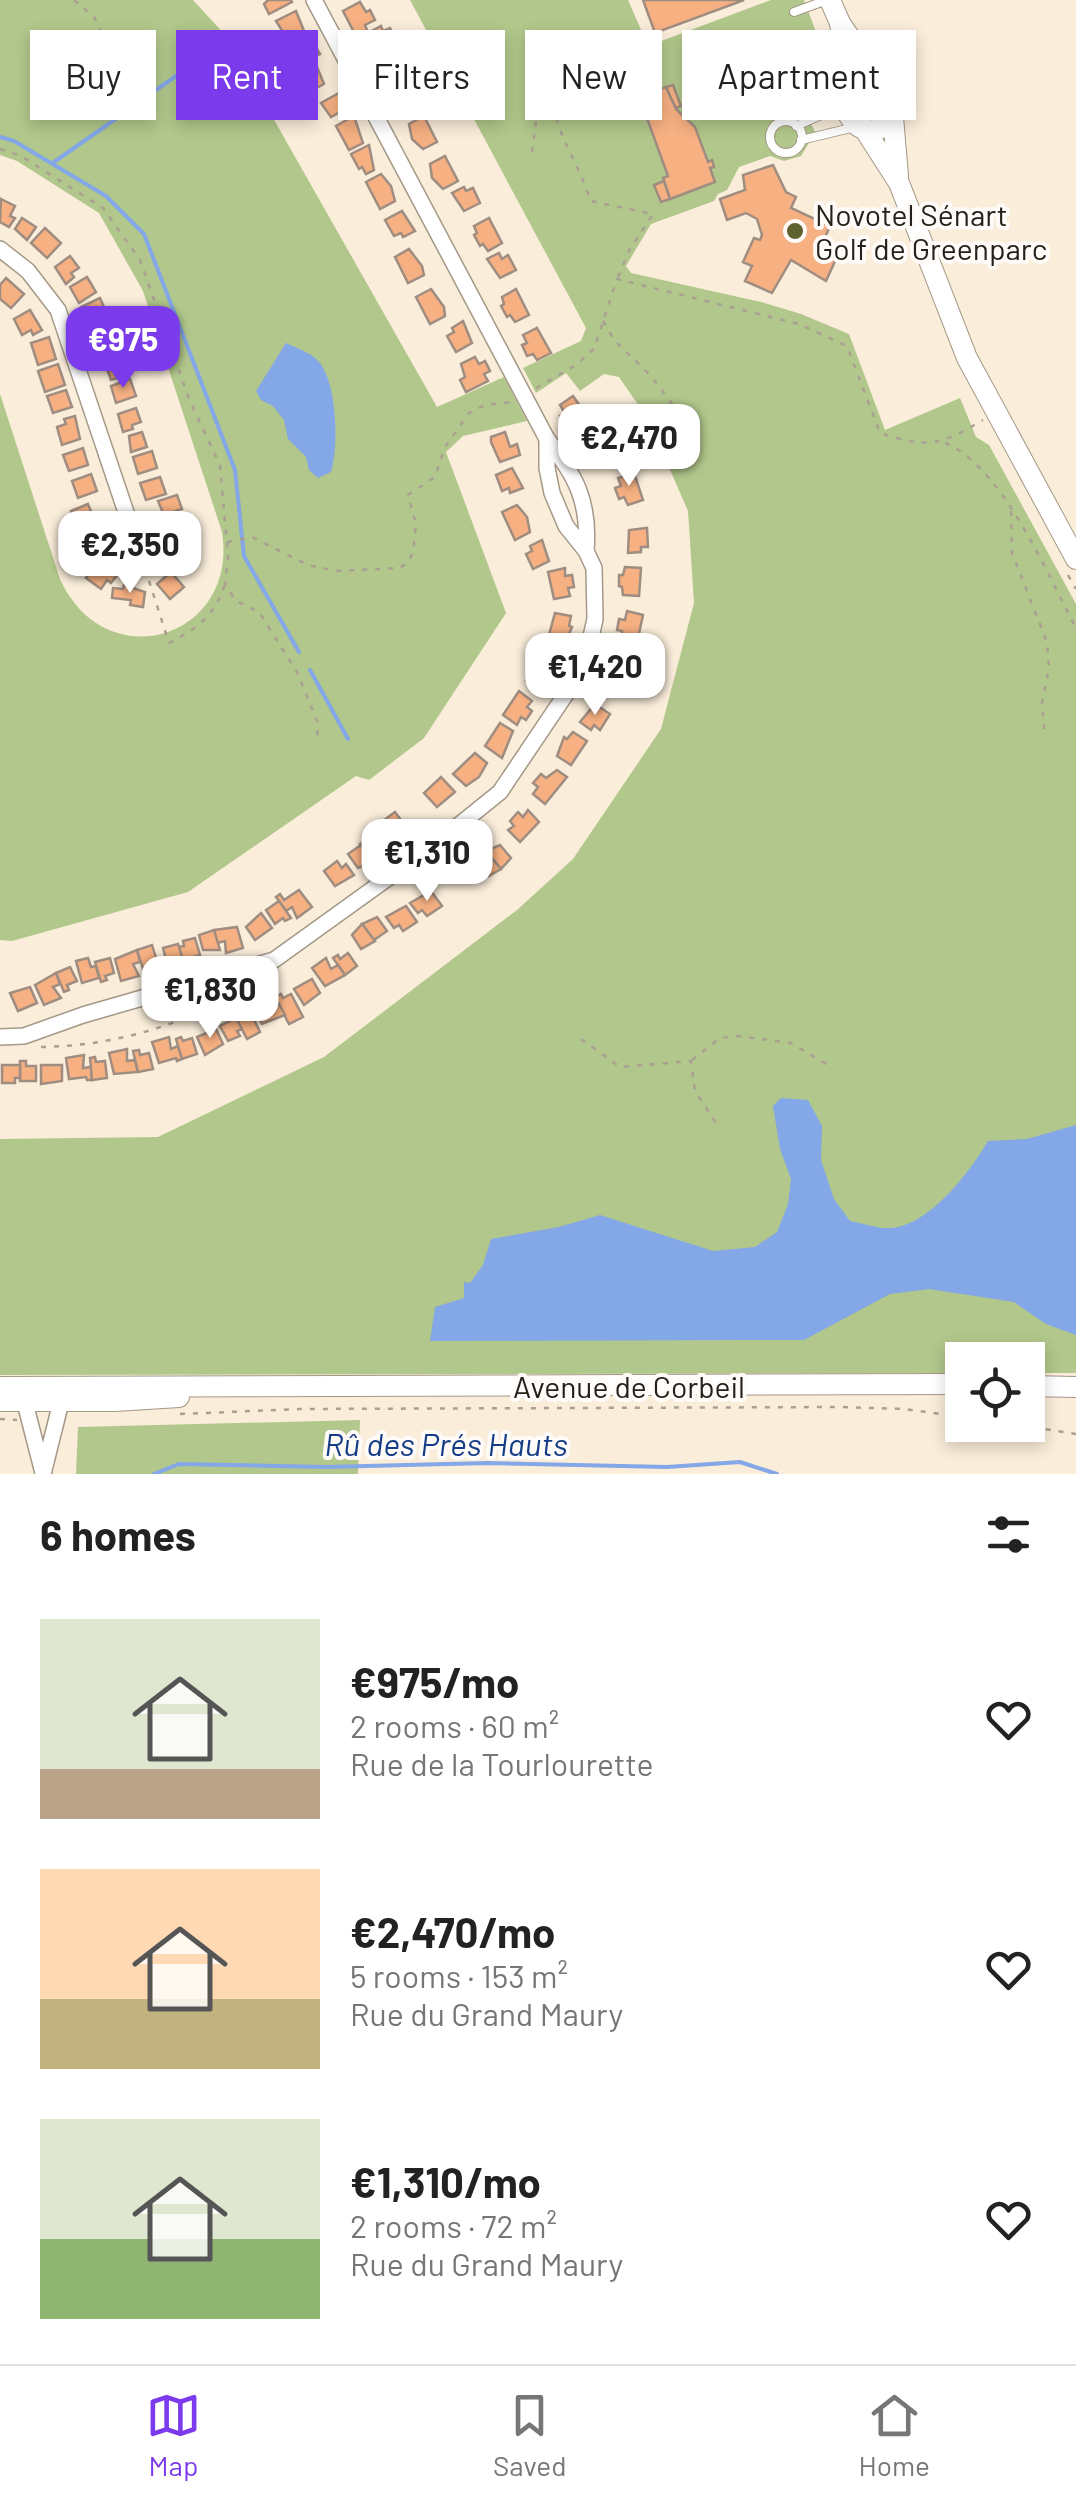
<!DOCTYPE html>
<html lang="en">
<head>
<meta charset="utf-8">
<style>
	:root { --surface:#fff; --page:#f2f2f2; --text:#222; --muted:#767676; --line:#e0e0e0; --accent:#7c3aed }
	body { margin:0; font-family:Barlow,sans-serif; background:var(--page); color:var(--text); height:100vh; display:flex; flex-direction:column; font-size:38px; white-space:nowrap }
	* { box-sizing:border-box; margin:0 }
	p { font-size:32px; color:var(--muted) }
	.icon { flex:none; width:55px; height:55px; fill:none; stroke:currentColor; stroke-width:2; stroke-linecap:round; stroke-linejoin:round }
	.map { position:relative; height:1474px; overflow:hidden }
	.panel { display:flex; flex-direction:column; background:var(--surface); flex:1 }
	.panel>* { flex:none }
	.top-card { position:absolute; left:30px; top:30px; width:1018px; height:90px; display:flex; gap:20px }
	.fabs { position:absolute; left:945px; top:1342px; display:grid; gap:20px }
	.fabs a { display:grid; place-items:center; width:100px; height:100px; border-radius:0px; background:var(--surface); box-shadow:0 5px 15px #0003; font-size:50px }
	.price { position:absolute; translate:-50% -85px; padding:0 22px; border-radius:20px; background:#fff; color:#222; font-size:32px; line-height:65px; filter:drop-shadow(0 2px 5px #0008) }
	.price::after { content:''; position:absolute; left:50%; top:60px; width:30px; height:22px; margin-left:-15px; background:inherit; clip-path:polygon(0 0,100% 0,50% 100%) }
	.price.on { background:var(--accent); color:#fff }
	ul { padding:0; list-style:none }
	li { display:flex; align-items:center; gap:30px; height:250px; padding:0 40px }
	li span { display:grid; place-items:center; flex:none; width:280px; height:200px; border-radius:0px; color:#555 }
	li>.icon { margin-inline-start:auto }
	span .icon { width:120px; height:120px; fill:#fffc; stroke-width:1 }
	li b { font-size:42px }
	h2 { display:flex; justify-content:space-between; align-items:center; height:120px; padding:0 40px; font-size:42px }
	.tag { padding:0 35px; border-radius:0px; background:var(--surface); box-shadow:0 5px 15px #0003; font-size:35px; line-height:90px }
	.tag.on { background:var(--accent); color:#fff }
	.menu { display:flex; justify-content:space-around; align-items:center; height:140px; border-top:2px solid var(--line); background:var(--surface); font-size:28px; color:var(--muted) }
	.menu a { display:grid; justify-items:center; gap:5px }
	.menu .on { color:var(--accent) }
	.map>svg:first-child { display:block }
</style>
</head>
<body>
<div class="map">
<svg width="1076" height="1474" viewBox="0 0 1076 1474">
	<rect width="100%" height="100%" fill="#faedda"/>
	<!-- green -->
	<g fill="#b1c78b">
		<path d="M0,0h193l34,37 210,370 67,-30 23,44 -64,15 -17,16 60,161 -82,125 -55,42 -13,-4 -168,116 -176,49 -12,-1v-546l60,185c45,100 179,60 162,-47l-79,-241 -44,-78 -82,-52 -17,-6z"/>
		<path d="M410,0h218l20,46 123,-46h33l28,75 -10,19 -22,9 19,36 -10,4 -8,13 -17,5 -14,-5 -31,11 -12,23 -9,4 -4,7 -63,23 -25,42 5,7 130,29 40,12 48,20 36,96 75,-32 16,39 13,8 87,159v769h-48v-13h-66v13l-962,2v-236l158,-2 166,-80 193,-147 56,-51 88,-130 33,-126 -6,-92 -40,-92 -29,-42 -15,-3 -24,17 -14,-18 -30,20 -13,-25 58,-27 5,-13z"/>
		<path d="M360,1420l-2,54h-282l2,-47z"/>
	</g>
	<!-- water -->
	<g fill="#83a7e7">
		<path d="M286,343c11,5 26,10 34,20 17,23 19,83 11,109l-13,6 -9,-8 -3,-13 -18,-18 -4,-19 -11,-14 -12,-6 -5,-9z"/>
		<path d="M781,1098l27,2 14,26 -1,34 13,39 16,22c12,2 28,8 40,7 38,-1 80,-56 98,-87l39,-2 49,-14v210l-30,-11 -32,-22 -85,-13 -39,5 -86,46 -374,1 5,-34 29,-9v-16l6,1 13,-18 8,-26 68,-12 41,-12 113,36 42,-4 22,-15 11,-28 3,-25 -11,-30 -7,-43z"/>
	</g>
	<g fill="none" stroke-linecap="round" stroke-linejoin="round">
		<!-- stream -->
		<g stroke="#83a7e7" stroke-width="4">
			<path d="M156,90l63,-44"/>
			<path d="M0,137l14,4 92,55 38,38 91,236 9,86 55,96"/>
			<path d="M54,162l86,-60"/>
			<path d="M310,670l38,69"/>
			<path d="M154,1474l25,-10 147,3 162,-4 179,4 73,-5 37,12"/>
		</g>
	</g>
	<!-- building -->
	<g fill="#f6b082" stroke="#a08d81" stroke-width="2.5">
		<path d="M268,0h23l1,2 -23,12 -5,-10z"/>
		<path d="M643,0h101l-89,33z"/>
		<path d="M360,2l6,10 4,-2 5,10 -10,5 2,5 -11,6 -13,-25z"/>
		<path d="M296,11l8,20 -16,9 -12,-19z"/>
		<path d="M381,26l2,5 7,-3 8,16 -16,8 -14,-19z"/>
		<path d="M301,38l4,7 4,-2 4,8 4,-2 3,5 -20,10 -11,-20z"/>
		<path d="M315,62l9,22 -15,8 -9,-16 6,-3 -2,-5z"/>
		<path d="M397,63l7,13 -20,11 -3,-5 4,-2 -4,-8z"/>
		<path d="M673,85l8,21 -6,2 -9,-21z"/>
		<path d="M666,87l10,22 19,18 13,35 4,-2 2,7 -4,1 5,14 -45,17 -7,-21 5,-2 -24,-66 11,-4 -5,-13z"/>
		<path d="M397,88l2,5 9,-5 8,15 -16,8 -13,-18z"/>
		<path d="M339,93l3,10 4,-2 3,6 -18,10 -10,-14z"/>
		<path d="M354,116l9,27 -14,7 -13,-24z"/>
		<path d="M424,116l13,26 -14,7 -11,-10 -3,-15z"/>
		<path d="M369,145l5,25 -8,4 -4,-7 -3,2 -8,-15z"/>
		<path d="M445,156l13,25 -15,8 -11,-11 -2,-14z"/>
		<path d="M773,165l13,27 10,5 -5,11 39,18 -11,25 17,8 -10,22 -35,-21 -19,33 -27,-12 7,-15 -9,-4 11,-24 6,2 2,-5 -5,-16 -11,-6 -19,7 -7,-21 25,-9 -2,-15z"/>
		<path d="M381,174l10,12 4,15 -15,8 -14,-27z"/>
		<path d="M664,181l6,18 -9,3 -7,-17z"/>
		<path d="M464,187l2,4 7,-3 7,15 -16,8 -12,-18z"/>
		<path d="M1,199l14,7 -5,10 5,2 -6,9 -9,-5z"/>
		<path d="M402,211l13,20 -12,6 -2,-4 -7,3 -9,-16z"/>
		<path d="M22,218l14,9 -9,13 -12,-11z"/>
		<path d="M489,218l13,25 -14,8 -5,-7 -3,2 -6,-11 3,-2 -3,-7z"/>
		<path d="M45,228l16,15 -14,15 -16,-15z"/>
		<path d="M409,249l13,17 2,9 -16,8 -13,-26z"/>
		<path d="M499,253l3,6 6,-4 8,15 -16,8 -13,-19z"/>
		<path d="M70,256l9,12 -8,5 3,4 -8,7 -11,-17z"/>
		<path d="M87,277l9,15 -17,11 -9,-16z"/>
		<path d="M6,278l18,16 -13,14 -11,-9v-14z"/>
		<path d="M431,289l13,18 1,9 -15,8 -14,-27z"/>
		<path d="M516,289l13,26 -14,7 -5,-7 -3,2 -6,-11 3,-2 -2,-7z"/>
		<path d="M100,298l8,18 -18,8 -9,-17z"/>
		<path d="M30,310l12,20 -9,5 -2,-5 -9,5 -8,-16z"/>
		<path d="M463,321l9,22 -16,9 -9,-16 7,-4 -2,-4z"/>
		<path d="M112,328l5,17 -19,6 -6,-17z"/>
		<path d="M537,328l14,25 -14,7 -4,-6 -6,2 -5,-11 5,-2 -4,-8z"/>
		<path d="M49,337l7,22 -18,6 -7,-22z"/>
		<path d="M124,354l6,20 -19,6 -7,-20z"/>
		<path d="M475,357l4,7 6,-3 5,10 -6,3 4,7 -22,11 -6,-12 5,-3 -4,-13z"/>
		<path d="M58,364l7,21 -20,7 -7,-21z"/>
		<path d="M130,379l6,17 -20,7 -5,-17z"/>
		<path d="M66,390l6,17 -19,6 -6,-17z"/>
		<path d="M573,396l17,24 -13,9 -5,-6 -5,3 -7,-10 5,-3 -5,-8z"/>
		<path d="M136,408l5,14 -9,3 1,4 -10,3 -5,-18z"/>
		<path d="M75,416l5,23 -18,6 -5,-18 9,-3 -2,-5z"/>
		<path d="M142,432l5,15 -16,5 -2,-16z"/>
		<path d="M505,432l5,15 7,-3 3,11 -20,7 -9,-20v-5z"/>
		<path d="M601,432l10,10 4,-2 7,10 -18,15 -15,-15 3,-1 -4,-8z"/>
		<path d="M83,448l5,17 -19,6 -6,-16z"/>
		<path d="M152,451l5,17 -19,6 -5,-17z"/>
		<path d="M512,468l11,20 -13,5 -1,-5 -7,3 -6,-16z"/>
		<path d="M634,473l9,27 -15,5 -4,-8 -5,2 -4,-11 6,-2 -3,-8z"/>
		<path d="M91,474l6,17 -19,7 -6,-17z"/>
		<path d="M160,477l6,17 -20,6 -6,-17z"/>
		<path d="M177,495l5,14 -18,6 -6,-14z"/>
		<path d="M88,504l9,22 -9,3 -2,-5 -10,3 -5,-16z"/>
		<path d="M517,505l10,12 3,15 -15,8 -13,-28z"/>
		<rect x="171" y="520" width="21" height="18"/>
		<path d="M647,528l1,19h-7v5l-13,1 1,-23z"/>
		<path d="M95,539l9,11 -17,11 -8,-12z"/>
		<path d="M542,540l7,21 -16,8 -7,-15 6,-3 -2,-5z"/>
		<path d="M176,545l10,3 -1,5 8,3 -5,14 -17,-6z"/>
		<path d="M97,563l20,12 -6,8 -4,-3 -6,9 -15,-11z"/>
		<path d="M625,567l16,1 -2,28 -16,-1 -1,-8 -3,-1v-11h4z"/>
		<path d="M565,568v8l7,-1 2,12 -6,1 2,8 -16,3 -6,-27z"/>
		<path d="M171,572l13,15 -14,12 -13,-15z"/>
		<path d="M124,585l21,7 -2,15 -13,-2 1,-5 -19,-2 1,-10 10,1z"/>
		<path d="M627,611l16,4 -6,28 -15,-3v-9l-5,-1 2,-11 6,1z"/>
		<path d="M555,613l16,3 -2,10 3,1 -8,19 -17,-4z"/>
		<path d="M615,654l15,7 -11,26 -15,-7 2,-14z"/>
		<path d="M542,655l14,8 -5,7 6,3 -7,10 -5,-3 -4,7 -15,-6 3,-10z"/>
		<path d="M519,691l13,10 -5,6 5,4 -6,9 -5,-3 -4,8 -14,-10z"/>
		<path d="M595,704l15,10 -10,16 -6,-5 -3,5 -11,-8z"/>
		<path d="M500,723l13,8 -11,27 -17,-12z"/>
		<path d="M573,732l14,9 -16,24 -14,-9 7,-19 3,2z"/>
		<path d="M475,753l12,10 -8,14 -13,9 -13,-12z"/>
		<path d="M557,770l10,7 -22,27 -12,-10 5,-7 -5,-4 8,-9 5,4z"/>
		<path d="M441,777l14,15 -18,15 -13,-14z"/>
		<path d="M528,810l11,12 -19,20 -12,-12 6,-4 -4,-5 8,-9 5,5z"/>
		<path d="M395,812l11,15 -18,15 -12,-16z"/>
		<path d="M373,836l10,14 -10,12 -13,-18z"/>
		<path d="M361,845l12,17 -15,6 -10,-14z"/>
		<path d="M500,845l11,13 -10,11 -15,-18z"/>
		<path d="M486,851l15,18 -12,7 -11,-13z"/>
		<path d="M337,861l5,7 4,-4 8,11 -19,11 -11,-15z"/>
		<path d="M299,890l13,17 -15,11 -5,-11 -6,4 -10,-14 4,-3 4,6z"/>
		<path d="M431,891l11,15 -15,10 -5,-6 -4,3 -8,-10z"/>
		<path d="M279,901l12,17 -6,3 -2,-3 -8,6 -9,-14z"/>
		<path d="M406,906l11,16 -14,9 -4,-6 -5,3 -8,-11z"/>
		<path d="M261,913l11,15 -17,12 -9,-13z"/>
		<path d="M377,917l10,14 -13,9 -12,-16z"/>
		<path d="M362,924l13,17 -14,8 -9,-14z"/>
		<path d="M237,927l6,21 -17,5 -1,-12 -8,2 -3,-13z"/>
		<path d="M214,930l6,20h-17l-4,-15z"/>
		<path d="M195,938l5,17 -17,5 -4,-13 5,-1 -1,-5z"/>
		<path d="M178,944l6,19 -17,1 -4,-16z"/>
		<path d="M152,945l5,16 -14,8 -6,-19z"/>
		<path d="M137,950l3,12 -7,2 6,12 -18,5 -6,-22z"/>
		<path d="M348,953l9,13 -12,9 -12,-17 5,-3 2,4z"/>
		<path d="M88,958l3,9 5,-1 3,12 -17,5 -6,-22z"/>
		<path d="M110,958l4,15 -9,3 2,4 -6,2 -6,-20z"/>
		<path d="M326,958l5,11 7,-4 7,10 -20,11 -13,-18z"/>
		<path d="M70,967l7,14 -10,4 2,5 -5,2 -8,-19z"/>
		<path d="M56,973l4,11 -7,3 8,11 -17,7 -9,-20z"/>
		<path d="M312,979l8,14 -16,12 -10,-16z"/>
		<path d="M30,987l7,16 -19,8 -8,-18z"/>
		<path d="M281,994l2,4 8,-4 12,23 -14,7 -14,-27z"/>
		<path d="M268,996l4,12 7,-4 6,11 -23,9 -10,-20z"/>
		<path d="M239,1011l2,4 9,-4 10,21 -13,7 -13,-25z"/>
		<path d="M236,1018l6,11 -5,2 3,5 -12,5 -8,-15z"/>
		<path d="M216,1029l7,15 -18,11 -8,-18z"/>
		<path d="M169,1037l2,12 7,-3 4,13 -5,2 -1,-3 -17,5 -7,-21z"/>
		<path d="M181,1037l2,4 9,-3 5,16 -15,5 -6,-20z"/>
		<path d="M127,1049v12l8,-1 3,12 -24,2 -5,-21z"/>
		<path d="M139,1050l1,5 9,-2 4,16 -15,3 -5,-21z"/>
		<path d="M84,1055l-1,13 8,-1 1,13h-5l-1,-3 -17,2 -3,-21z"/>
		<path d="M95,1057l1,5 9,-1 2,17 -15,2 -2,-22z"/>
		<path d="M20,1061h6v5h10v15h-16z"/>
		<path d="M2,1065h18v13h-5v5h-13z"/>
		<path d="M41,1065h21v16l-21,3z"/>
	</g>
	<g fill="none" stroke-linecap="round" stroke-linejoin="round">
		<defs>
			<g id="service">
				<path d="M794,12l33,-12"/>
				<circle cx="786" cy="137" r="16"/>
				<path d="M796,126l32,-14 15,-11"/>
				<path d="M801,140l54,-13"/>
			</g>
			<g id="minor">
				<path d="M0,249l28,22 30,39 79,235"/>
				<path d="M547,439c29,37 43,63 39,112"/>
				<path d="M0,1037l24,-1 59,-21 191,-55 164,-118 62,-50 76,-113 11,-24 8,-36 -1,-51 -8,-17 -20,-25 -14,-33 -5,-25v-29l-233,-439"/>
				<path d="M31,1396l-6,7 18,70"/>
				<path d="M43,1474l18,-72 -5,-4"/>
			</g>
			<g id="secondary">
				<path d="M830,0l10,23 39,58"/>
				<path d="M840,23l10,69 -2,22c6,10 14,18 26,16 44,-6 12,-77 -24,-38"/>
				<path d="M893,117l5,59"/>
				<path d="M865,130l34,53 68,175 109,201"/>
				<path d="M1028,1386l48,1"/>
				<path d="M0,1387l962,-3"/>
				<path d="M0,1401h115l64,-4"/>
			</g>
		</defs>
		<!-- service casing -->
		<use href="#service" stroke="#a49887" stroke-width="10"/>
		<!-- minor casing -->
		<use href="#minor" stroke="#a49887" stroke-width="18"/>
		<!-- secondary casing -->
		<use href="#secondary" stroke="#a49887" stroke-width="22"/>
		<!-- path -->
		<g stroke="#aaa092" stroke-width="2.5" stroke-dasharray="5 8" stroke-linecap="butt">
			<path d="M74,0l20,17 29,57 36,39"/>
			<path d="M0,149l21,7 82,52 37,52 49,139 31,66 8,91 -3,28 11,17 23,11 38,60 21,51 -1,20"/>
			<path d="M532,152l5,-38 15,-26"/>
			<path d="M618,277l12,-28 23,-35 -63,-13c-10,-39 -40,-71 -37,-115 26,-33 45,-37 83,-22"/>
			<path d="M603,321l11,19 37,36 34,45"/>
			<path d="M536,388l40,-23 18,-16 23,-70 182,45 48,22 33,87c49,16 60,12 103,-13"/>
			<path d="M945,443c57,23 102,131 131,185"/>
			<path d="M1011,511l1,42 35,89 2,26 -7,34 2,27"/>
			<path d="M227,542l25,-5 56,28 28,6 64,-3 9,-7 4,-9 3,-28 -8,-29 27,-18 10,-30 24,-34 16,-8 27,-3"/>
			<path d="M141,556l28,87c29,-15 46,-28 56,-59"/>
			<path d="M1068,575l8,14"/>
			<path d="M581,1039l39,28 71,-6 4,30 25,38"/>
			<path d="M41,1047c81,-1 156,-27 224,-69"/>
			<path d="M692,1060l28,-22 18,-2 53,7 35,21"/>
			<path d="M180,1414l120,-5 541,-2 63,2 58,8"/>
			<path d="M0,1419l17,1"/>
			<path d="M1020,1425l56,9"/>
		</g>
		<!-- service -->
		<use href="#service" stroke="#fff" stroke-width="8"/>
		<!-- minor -->
		<use href="#minor" stroke="#fff" stroke-width="15"/>
		<!-- secondary -->
		<use href="#secondary" stroke="#fff" stroke-width="20"/>
	</g>
	<!-- markers -->
	<circle fill="#5f622f" stroke="#fefbf8" stroke-width="4" cx="795" cy="231" r="10"/>
	<g text-anchor="middle" dominant-baseline="central" stroke-width="8" stroke-linejoin="round" paint-order="stroke">
		<!-- poi labels -->
		<g font-size="30" fill="#25211a" stroke="#fefbf8" text-anchor="start">
			<text x="815" y="214">Novotel Sénart<tspan x="815" dy="34">Golf de Greenparc</tspan></text>
		</g>
		<!-- street labels -->
		<g font-size="30" fill="#25211a" stroke="#fefbf8">
			<text x="629" y="1386">Avenue de Corbeil</text>
		</g>
		<!-- water labels -->
		<g font-size="32" font-style="italic" fill="#153c86" stroke="#fefbf8">
			<text x="446" y="1443">Rû des Prés Hauts</text>
		</g>
	</g>
</svg>
<div class="fabs">
<a><svg class="icon" aria-label="locate" viewBox="0 0 24 24"><circle cx="12" cy="12" r="6"/><path d="M12 2v4M12 18v4M2 12h4M18 12h4"/></svg></a>
</div>
<b class="price on" style="left:123px;top:391px">€975</b>
<b class="price" style="left:629px;top:489px">€2,470</b>
<b class="price" style="left:130px;top:596px">€2,350</b>
<b class="price" style="left:595px;top:718px">€1,420</b>
<b class="price" style="left:427px;top:904px">€1,310</b>
<b class="price" style="left:210px;top:1041px">€1,830</b>
<div class="top-card">
<a class="tag">Buy</a>
<a class="tag on">Rent</a>
<a class="tag">Filters</a>
<a class="tag">New</a>
<a class="tag">Apartment</a>
</div>
</div>
<section class="panel">
<h2>6 homes<svg class="icon" aria-label="filters" viewBox="0 0 24 24"><path d="M4 7h16M4 17h16"/><circle cx="9" cy="7" r="2"/><circle cx="15" cy="17" r="2"/></svg></h2>
<ul>
<li><span style="background:linear-gradient(#dfe7d0 75%,#b9a48a 0)"><svg class="icon" aria-label="home" viewBox="0 0 24 24"><path d="M3 11l9-7 9 7M6 9v11h12V9"/></svg></span><div><b>€975/mo</b><p>2 rooms · 60 m²</p><p>Rue de la Tourlourette</p></div><svg class="icon" aria-label="heart" viewBox="0 0 24 24"><path d="M12 20l-8-8c-3-5 5-10 8-4 3-6 11-1 8 4z"/></svg></li>
<li><span style="background:linear-gradient(#ffd9b3 65%,#c2b280 0)"><svg class="icon" aria-label="home" viewBox="0 0 24 24"><path d="M3 11l9-7 9 7M6 9v11h12V9"/></svg></span><div><b>€2,470/mo</b><p>5 rooms · 153 m²</p><p>Rue du Grand Maury</p></div><svg class="icon" aria-label="heart" viewBox="0 0 24 24"><path d="M12 20l-8-8c-3-5 5-10 8-4 3-6 11-1 8 4z"/></svg></li>
<li><span style="background:linear-gradient(#dfe7d0 60%,#8fb573 0)"><svg class="icon" aria-label="home" viewBox="0 0 24 24"><path d="M3 11l9-7 9 7M6 9v11h12V9"/></svg></span><div><b>€1,310/mo</b><p>2 rooms · 72 m²</p><p>Rue du Grand Maury</p></div><svg class="icon" aria-label="heart" viewBox="0 0 24 24"><path d="M12 20l-8-8c-3-5 5-10 8-4 3-6 11-1 8 4z"/></svg></li>
</ul>
</section>
<nav class="menu">
<a class="on"><svg class="icon" aria-label="map" viewBox="0 0 24 24"><path d="M3 6l6-2 6 2 6-2v14l-6 2-6-2-6 2zM9 4v14M15 6v14"/></svg>Map</a>
<a><svg class="icon" aria-label="saved" viewBox="0 0 24 24"><path d="M7 4h10v16l-5-4-5 4z"/></svg>Saved</a>
<a><svg class="icon" aria-label="home" viewBox="0 0 24 24"><path d="M3 11l9-7 9 7M6 9v11h12V9"/></svg>Home</a>
</nav>
</body>
</html>
